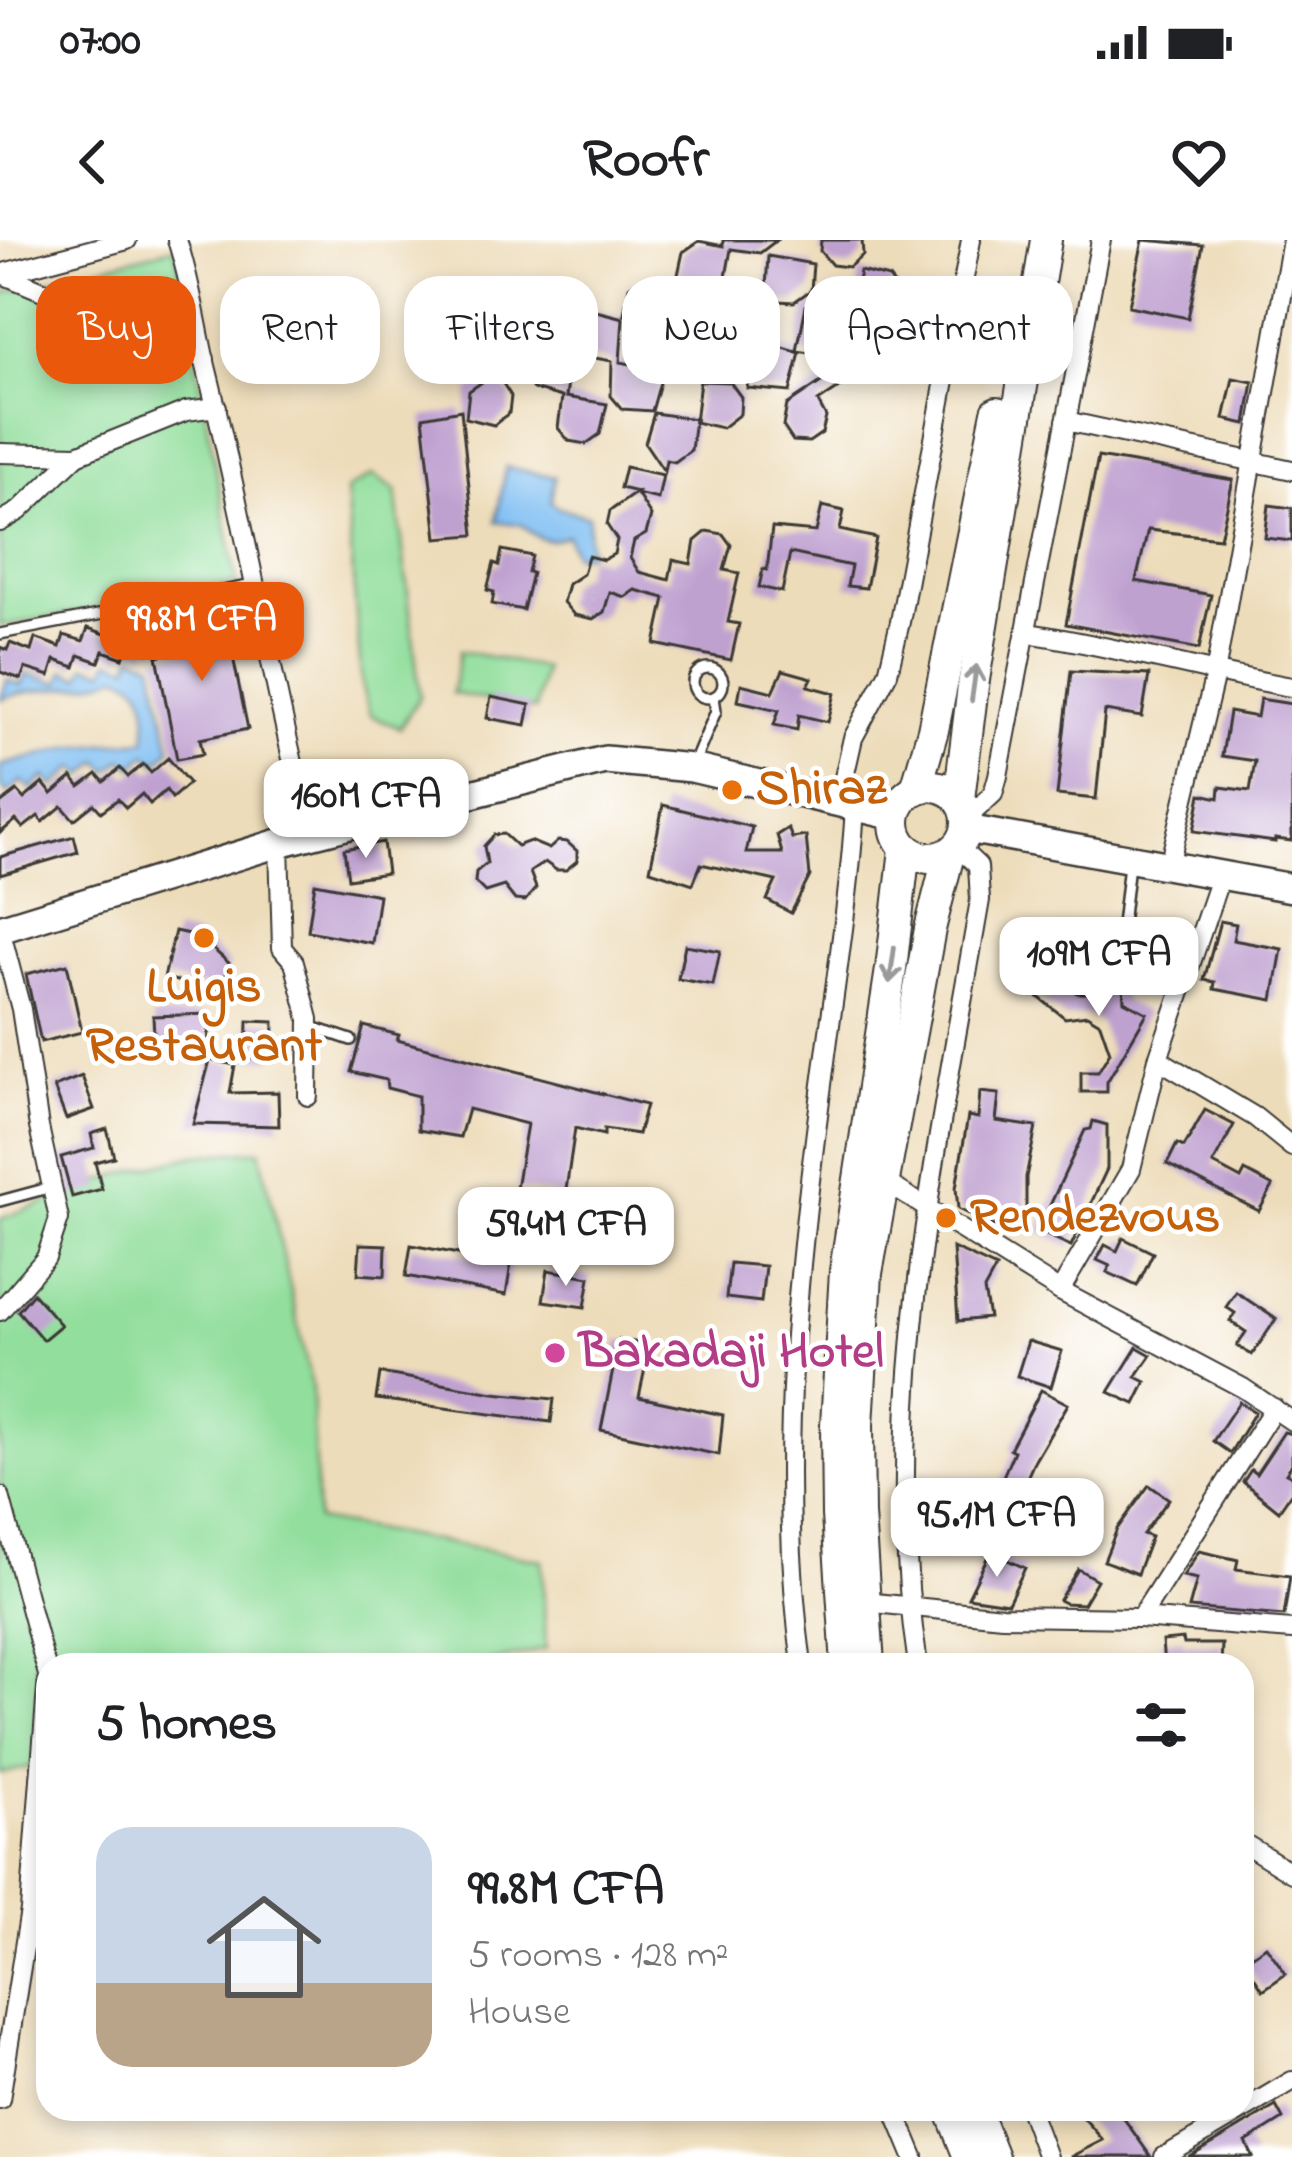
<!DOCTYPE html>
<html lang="en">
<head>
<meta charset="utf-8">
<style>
	:root { --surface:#fff; --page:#f2f2f2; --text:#202124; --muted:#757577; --accent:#ea580c }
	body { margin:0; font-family:"Indie Flower",sans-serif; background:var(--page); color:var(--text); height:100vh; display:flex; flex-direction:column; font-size:45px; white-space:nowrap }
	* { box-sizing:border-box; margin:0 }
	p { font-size:39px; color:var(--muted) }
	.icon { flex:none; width:66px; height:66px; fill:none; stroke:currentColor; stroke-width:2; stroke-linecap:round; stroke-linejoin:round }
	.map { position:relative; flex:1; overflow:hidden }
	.details { position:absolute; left:36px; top:1413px; width:1218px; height:468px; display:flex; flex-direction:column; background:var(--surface); border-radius:36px; box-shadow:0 6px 18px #0003 }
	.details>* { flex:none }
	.hud { position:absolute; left:36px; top:36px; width:1221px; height:108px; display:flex; gap:24px }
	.price { position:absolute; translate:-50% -102px; padding:0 27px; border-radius:24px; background:#fff; color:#222; font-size:39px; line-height:78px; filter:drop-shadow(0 3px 6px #0008) }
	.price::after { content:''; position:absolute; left:50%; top:72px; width:36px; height:27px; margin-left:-18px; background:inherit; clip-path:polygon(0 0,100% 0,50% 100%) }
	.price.selected { background:var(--accent); color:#fff }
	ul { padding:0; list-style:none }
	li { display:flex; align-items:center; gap:36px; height:300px; padding:0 60px }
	li span { display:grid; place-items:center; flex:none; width:336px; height:240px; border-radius:36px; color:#555 }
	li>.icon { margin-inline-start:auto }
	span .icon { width:144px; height:144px; fill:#fffc; stroke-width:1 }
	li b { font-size:51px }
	h2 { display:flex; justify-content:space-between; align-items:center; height:144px; padding:0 60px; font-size:51px }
	.pill { padding:0 42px; border-radius:36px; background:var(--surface); box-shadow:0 6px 18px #0003; font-size:42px; line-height:108px }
	.pill.selected { background:var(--accent); color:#fff }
	.status { display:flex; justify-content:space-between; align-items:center; height:84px; padding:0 60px; background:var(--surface); direction:ltr }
	.status svg { height:33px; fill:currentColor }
	header { display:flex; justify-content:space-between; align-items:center; height:156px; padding:0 60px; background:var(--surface); font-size:54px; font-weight:700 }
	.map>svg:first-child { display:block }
</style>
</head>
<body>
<div class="status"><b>07:00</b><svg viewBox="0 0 49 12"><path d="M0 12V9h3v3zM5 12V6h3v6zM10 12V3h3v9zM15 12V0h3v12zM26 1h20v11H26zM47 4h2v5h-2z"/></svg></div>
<header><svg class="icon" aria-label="back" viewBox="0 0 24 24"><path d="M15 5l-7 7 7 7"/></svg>Roofr<svg class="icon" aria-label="heart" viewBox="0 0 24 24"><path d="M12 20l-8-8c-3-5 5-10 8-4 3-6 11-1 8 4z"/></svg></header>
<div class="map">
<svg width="1292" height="1917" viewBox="0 0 1292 1917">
	<rect width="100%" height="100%" fill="#fff"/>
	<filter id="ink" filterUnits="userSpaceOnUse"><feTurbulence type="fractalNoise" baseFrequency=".00833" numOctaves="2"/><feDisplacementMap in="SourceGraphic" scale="24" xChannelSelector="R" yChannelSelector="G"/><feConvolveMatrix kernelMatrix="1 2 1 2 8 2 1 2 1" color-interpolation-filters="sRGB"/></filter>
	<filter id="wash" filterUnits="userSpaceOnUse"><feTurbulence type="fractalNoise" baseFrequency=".004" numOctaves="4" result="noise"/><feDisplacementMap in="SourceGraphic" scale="48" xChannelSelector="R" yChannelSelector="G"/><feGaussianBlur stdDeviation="2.7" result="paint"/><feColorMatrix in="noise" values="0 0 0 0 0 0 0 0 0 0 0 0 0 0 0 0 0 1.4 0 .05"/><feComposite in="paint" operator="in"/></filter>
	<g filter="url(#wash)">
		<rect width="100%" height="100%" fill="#eddcb9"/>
		<!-- green -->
		<g fill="#92de9c" stroke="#577d5c" stroke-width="3">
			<path d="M175,7l64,347 -6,-10 -233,42v-332z"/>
			<path d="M373,235l23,15 24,206 -20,32 -30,-13 -8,-27 -16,-198z"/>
			<path d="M460,411l84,17 -9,42 -83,-17z"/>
			<path d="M260,910l52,238 5,132 225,40 4,89 -70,16h-428v98l-48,11v-555l117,-44 78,-20z"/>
		</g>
		<!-- water -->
		<g fill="#7dbdf2" stroke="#4c6c87" stroke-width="3">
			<path d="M506,227l49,10 -4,25 7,6 30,8 1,37 -15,2 -7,-20c-22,12 -31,1 -47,-11l-24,-2z"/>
			<path d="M133,415l20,8 18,86 -15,14 -9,-9 -15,13 -9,-8 -14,12 -9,-10 -16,15 -8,-9 -22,19 -9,-9 -14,12 -9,-8 -15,12 -7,-7v-20l70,-19 75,-7c3,-30 6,-57 -28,-65 -36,18 -78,9 -117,25l7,-20 15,5 5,-11 33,9 4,-12 17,6 5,-12 19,6 5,-11 19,6z"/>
		</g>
		<g id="blocks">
			<!-- building -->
			<g fill="#bfa1d0">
				<path d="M723,0h54l-17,13 -29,-4 -5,28 -21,12 -29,-2 -8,24 -15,8 -29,-5 5,-27 17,-11 30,8 7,-32 16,-11 24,5z"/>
				<path d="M821,0h41l1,15 -14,12 -17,-2 -12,-14z"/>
				<path d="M1143,0l60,5 -15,73 -59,-12z"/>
				<path d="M768,16l45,8 -2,26 -17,12 -16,-1 -12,-13z"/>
				<path d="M860,31l29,7 11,14 -1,15 -18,14 -29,-8z"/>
				<path d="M731,53l29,6 -3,41 43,13 -10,39 -43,-4 7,-47 -43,-8 6,-30z"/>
				<path d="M806,66l48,8 -10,44 -47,-7z"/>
				<path d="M596,71l27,7 -3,44 40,7 5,-28 16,-12 31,4 -7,43 -42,-4 -11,39 -30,-2 -11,-13 1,-35 -40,-7 7,-32z"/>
				<path d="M886,98l8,13 -76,51 8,15 -4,16 -13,9 -16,-1 -10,-15 4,-21z"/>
				<path d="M542,108l30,4 -6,45 41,7 -7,30 -14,10 -17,-3 -11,-13 4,-31 -29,-8 -11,-14 3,-16z"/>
				<path d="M488,138l14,4 9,14 -2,17 -15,12 -28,-7 3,-27z"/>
				<path d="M1233,138l20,4 -7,42 -22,-5z"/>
				<path d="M700,141l30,1 11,15 -1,17 -18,14 -27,-6z"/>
				<path d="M461,170l13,125 -37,3 -14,-121z"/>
				<path d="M654,173l41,6 -4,31 -16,12 -9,-2 -2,11 -19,-28z"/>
				<path d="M1098,217l135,23 -13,58 -72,-8 -12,51 75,14 -12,54 -133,-25z"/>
				<path d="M625,227l38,8 -5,24 -21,-5 14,22 -5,18 -12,7 -4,17 9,14 30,8 4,-20 18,4 4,-23 12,-10 16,3 8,11 -7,25 15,3 -11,49 11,2 -8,36 -76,-16 10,-46 -30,-8 -10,7 -15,-5 -6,20 -11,7 -19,-4 -11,-13 5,-18 15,-10 5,-18 15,4 11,-6 3,-14 -10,-15 3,-14 27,-19 -17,-4z"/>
				<path d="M1269,265l23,3v33l-27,-3z"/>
				<path d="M822,266l22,5 -4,19 36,8 -10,50 -19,-2 4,-20 -61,-13 -8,39 -23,-5 4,-18 4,1 5,-42 44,4z"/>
				<path d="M502,310l30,6 -4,16 4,1 -9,37 -31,-6 2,-12 -7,-2 7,-27 5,2z"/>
				<path d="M222,364l26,125 -48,10 3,15 -26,5 -20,-103 37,-8 -8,-37z"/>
				<path d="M136,378l20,7 -9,28 -20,-7 -4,12 -20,-7 -4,11 -20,-7 -4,12 -20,-7 -5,16 -25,-8 -4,11 -21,-7v-25l7,3 3,-7 21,8 4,-13 25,9 4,-12 19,6 5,-13 20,7 4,-12 20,7z"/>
				<path d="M783,430l29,8 -4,8 27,7 -7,29 -29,-7 -2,15 -23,-5 5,-15 -41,-9 3,-17 32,8z"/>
				<path d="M1071,431l78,4 -7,42 -37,-6 -9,88 -39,-4z"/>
				<path d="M491,457l39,8 -4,20 -39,-7z"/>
				<path d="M1260,459l32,5v137l-17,-2v3l-81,-11 7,-37 18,4 1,-11 30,4 5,-30 -33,-5 7,-44 28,5z"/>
				<path d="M168,518l21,25 -17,15 -6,-8 -16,14 -8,-10 -16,14 -8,-9 -17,13 -7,-8 -20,16 -12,-14 -19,16 -5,-6 -15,12 -7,-8 -16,13v-29l17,-13 7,8 19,-16 9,11 20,-17 8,10 17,-13 7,8 16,-14 8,9 15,-13 8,9z"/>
				<path d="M663,565l89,22 -6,26h36l-5,-18 11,-7 4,10 14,-2 4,40 -19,37 -24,-13 9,-19 -75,-17 -8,20 -43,-14z"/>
				<path d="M504,594l13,12 13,-5 19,8 9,-8 9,1 10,9v10l-11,9h-10l-11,-8 -15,10 6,16 -11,13 -10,-1 -11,-14 -19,6 -10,-10 1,-10 11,-9 -3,-17 10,-11z"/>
				<path d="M74,596l4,16 -78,23v-18z"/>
				<path d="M383,602l4,31 -39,6 -4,-30z"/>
				<path d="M315,643l64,12 -7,48 -64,-12z"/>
				<path d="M1220,681l16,3 -3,16 49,9 -9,51 -59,-11 1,-7 -11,-2z"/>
				<path d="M175,691l23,5 31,27 -7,28 -58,-13z"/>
				<path d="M685,705l35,6 -7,34 -35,-6z"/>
				<path d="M67,724l15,68 -41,10 -15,-68z"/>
				<path d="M1099,727l23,4 2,30 23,12 -40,69v10h-26v-20h17l12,-20 -10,-29 -13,-8 -22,3 -28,-22 17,-21 23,18h18z"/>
				<path d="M208,774l1,36 -54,2 -2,-36z"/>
				<path d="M248,781l26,1 -1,37 -26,-1z"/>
				<path d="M364,786l35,9 -2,5 249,65 -8,29 -34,-5v6l-29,-7 -10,69 -49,-9 11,-64 -59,-15 -8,28 -42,-7v-34l-31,-8 -1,-8 -35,-8z"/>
				<path d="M210,820l25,5 -5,28 48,-1 1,34 -86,-2z"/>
				<path d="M82,836l12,33 -28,10 -12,-32z"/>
				<path d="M980,852l19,2 -3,27 40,6 -10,50v49l-8,-4 -6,13 -54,-26 -2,-21 12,-72 10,2z"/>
				<path d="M1205,870l29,15 -21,39 28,15 4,-8 28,15 -14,25 -92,-47 10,-20 7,3z"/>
				<path d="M1093,881l14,4v44l-36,77 -33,-15 47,-101 6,-1z"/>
				<path d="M107,889l7,28 -19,5 7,27 -30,8 -11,-40 33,-9 -3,-14z"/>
				<path d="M1123,998l30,15 -16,33 -30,-14 3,-6 -13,-6 8,-15 12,6z"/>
				<path d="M360,1004l26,1 -1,31 -27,-2z"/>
				<path d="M411,1005l100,19 -5,31 -100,-19z"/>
				<path d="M953,1008l43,20 -12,22 5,28 -31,3z"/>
				<path d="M730,1023l35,3 -4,36 -35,-4z"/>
				<path d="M548,1030l42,7 -5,30 -42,-6z"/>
				<path d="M1236,1052l40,27 -24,36 -15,-9 9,-14 -16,-11 5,-8 -9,-6z"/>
				<path d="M33,1053l28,32 -18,15 -25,-29z"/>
				<path d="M619,1100l31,4 -11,53 84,18 -4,40 -118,-25z"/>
				<path d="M1028,1101l34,10 -11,36 -34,-11z"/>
				<path d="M1137,1107l14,8 -15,22 10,5 -11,22 -26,-12z"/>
				<path d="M380,1133l114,20 60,6 -3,23 -175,-23z"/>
				<path d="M1041,1150l27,14 -34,58 -31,70 -20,-9 31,-72 -4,-2z"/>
				<path d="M1239,1162l16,10 -25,41 -17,-12z"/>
				<path d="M1284,1192l8,2v30l-6,9 6,3v16l-13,19 -36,-29 8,-12 5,4z"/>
				<path d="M1149,1245l20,14 -26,35 8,3 -14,37 -33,-13 13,-32z"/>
				<path d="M1199,1311l39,9 -2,9 54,7 -6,40 -95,-8 8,-29 -14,-3z"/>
				<path d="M990,1312l35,16 -17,35 -40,-6z"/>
				<path d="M1078,1329l19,11 -14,24 -18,-1 -6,-3z"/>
				<path d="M1183,1399l1,5h38l-1,21h-57l-2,-24z"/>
				<path d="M1266,1706l20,28 -23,16 -19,-29z"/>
				<path d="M1276,1866l7,13 -37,23 7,15h-63z"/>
				<path d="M1088,1869h29l34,48h-81l33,-17 -22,-25z"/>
			</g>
		</g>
	</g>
	<g filter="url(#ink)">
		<use href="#blocks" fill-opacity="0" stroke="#3b3934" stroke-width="3"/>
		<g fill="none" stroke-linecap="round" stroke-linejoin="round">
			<defs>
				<g id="lane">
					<path d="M0,394l253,-49"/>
					<circle cx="708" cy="443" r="15"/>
					<path d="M694,523l22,-52 -2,-14"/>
					<path d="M1122,685l7,-61"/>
					<path d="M309,786l42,14"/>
					<path d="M0,961l52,-14"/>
				</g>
				<g id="street">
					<path d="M177,0c14,42 19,83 29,126 39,155 65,313 104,469"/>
					<path d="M0,34l127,-34"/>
					<path d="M2,34l203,85"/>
					<path d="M1066,181l226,49"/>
					<path d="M0,213l77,2 109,-44 31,-4"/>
					<path d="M0,282l19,-11 58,-56"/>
					<path d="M1027,393c90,13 175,39 265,54"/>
					<path d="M838,564l15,-66 35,-65 12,-51 71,-382"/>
					<path d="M967,578l26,-24 5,-18 103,-536"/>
					<path d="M279,603l3,105 12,14 15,57 -1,77"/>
					<path d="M1169,625l46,-191 77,-434"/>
					<path d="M1158,819l97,58 37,30"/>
					<path d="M882,940l178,111 183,97 49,33"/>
					<path d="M1060,1051l71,-122 27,-110 63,-184"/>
					<path d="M0,1071l46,-53 13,-39 -20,-92 -18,-118 -21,-80"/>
					<path d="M0,1256l48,179 -18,235 -30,189"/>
					<path d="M865,1362l137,14 138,2 152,12"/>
					<path d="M1140,1378l134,-210"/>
					<path d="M802,1425c-27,-200 -4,-404 23,-603 11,-85 25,-169 30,-255"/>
					<path d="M918,1425c-40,-258 19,-512 62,-765l-2,-34 -20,-19"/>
					<path d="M1242,1602l50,31"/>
					<path d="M894,1869l20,48"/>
					<path d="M1029,1869l18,48"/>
					<path d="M1164,1917l128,-76"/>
				</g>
				<g id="secondary">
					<path d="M967,589l325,59"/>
					<path d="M0,689l279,-86 326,-83 87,8 203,48"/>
				</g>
				<g id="primary">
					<circle cx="931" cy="582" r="36"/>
					<path d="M916,549l17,-59 64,-318"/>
					<path d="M959,559l14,-113 73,-446"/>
					<path d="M847,1425l-10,-150 -1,-90 9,-154 46,-302 14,-120"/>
					<path d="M869,1425l-10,-151 -1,-89 9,-152 63,-344 19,-75"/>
					<path d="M950,1869l19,48"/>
					<path d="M974,1869l19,48"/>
				</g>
			</defs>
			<!-- lane casing -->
			<use href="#lane" stroke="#3b3934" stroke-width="14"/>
			<!-- street casing -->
			<use href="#street" stroke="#3b3934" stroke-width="22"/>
			<!-- secondary casing -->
			<use href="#secondary" stroke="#3b3934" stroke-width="32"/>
			<!-- primary casing -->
			<use href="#primary" stroke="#3b3934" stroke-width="34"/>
			<!-- lane -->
			<use href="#lane" stroke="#fff" stroke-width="9"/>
			<!-- street -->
			<use href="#street" stroke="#fff" stroke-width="18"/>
			<!-- secondary -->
			<use href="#secondary" stroke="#fff" stroke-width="27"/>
			<!-- primary -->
			<use href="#primary" stroke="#fff" stroke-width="30"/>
		</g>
		<!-- one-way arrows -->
		<defs><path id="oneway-shaft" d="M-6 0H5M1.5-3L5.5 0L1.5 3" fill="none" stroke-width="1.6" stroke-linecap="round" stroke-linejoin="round" transform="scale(3)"/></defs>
		<g stroke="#999">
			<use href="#oneway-shaft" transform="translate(974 443) rotate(-82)"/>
			<use href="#oneway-shaft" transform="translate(892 725) rotate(98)"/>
		</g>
	</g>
	<!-- markers -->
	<g fill="#e8710a" stroke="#fff" stroke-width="4.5">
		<circle cx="732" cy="550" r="12"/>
		<circle cx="204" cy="698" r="12"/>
		<circle cx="946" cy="978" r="12"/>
	</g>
	<circle fill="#d1479c" stroke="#fff" stroke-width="4.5" cx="555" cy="1113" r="12"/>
	<g text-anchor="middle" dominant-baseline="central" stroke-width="9" stroke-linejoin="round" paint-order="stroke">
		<!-- food labels -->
		<g font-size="51" font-weight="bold" fill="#c56008" stroke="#fff" text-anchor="start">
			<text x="756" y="550">Shiraz</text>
			<text x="204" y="748" text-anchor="middle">Luigis<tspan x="204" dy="59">Restaurant</tspan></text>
			<text x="970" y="978">Rendezvous</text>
		</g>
		<!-- hotel labels -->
		<g font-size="51" font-weight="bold" fill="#b23c85" stroke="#fff" text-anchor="start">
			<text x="579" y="1113">Bakadaji Hotel</text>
		</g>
	</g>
</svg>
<b class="price selected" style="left:202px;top:444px">99.8M CFA</b>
<b class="price" style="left:366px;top:621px">160M CFA</b>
<b class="price" style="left:1099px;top:779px">109M CFA</b>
<b class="price" style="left:566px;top:1049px">59.4M CFA</b>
<b class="price" style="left:997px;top:1340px">95.1M CFA</b>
<div class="hud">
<a class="pill selected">Buy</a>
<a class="pill">Rent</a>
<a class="pill">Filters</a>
<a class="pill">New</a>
<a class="pill">Apartment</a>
</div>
<section class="details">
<h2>5 homes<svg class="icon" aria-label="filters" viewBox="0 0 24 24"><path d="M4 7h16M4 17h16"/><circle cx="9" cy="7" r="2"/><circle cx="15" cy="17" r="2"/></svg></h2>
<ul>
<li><span style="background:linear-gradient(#c9d6e8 65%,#b9a48a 0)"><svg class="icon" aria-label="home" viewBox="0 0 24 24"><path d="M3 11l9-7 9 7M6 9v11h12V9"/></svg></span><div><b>99.8M CFA</b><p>5 rooms · 128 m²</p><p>House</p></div></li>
</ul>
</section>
</div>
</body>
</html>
